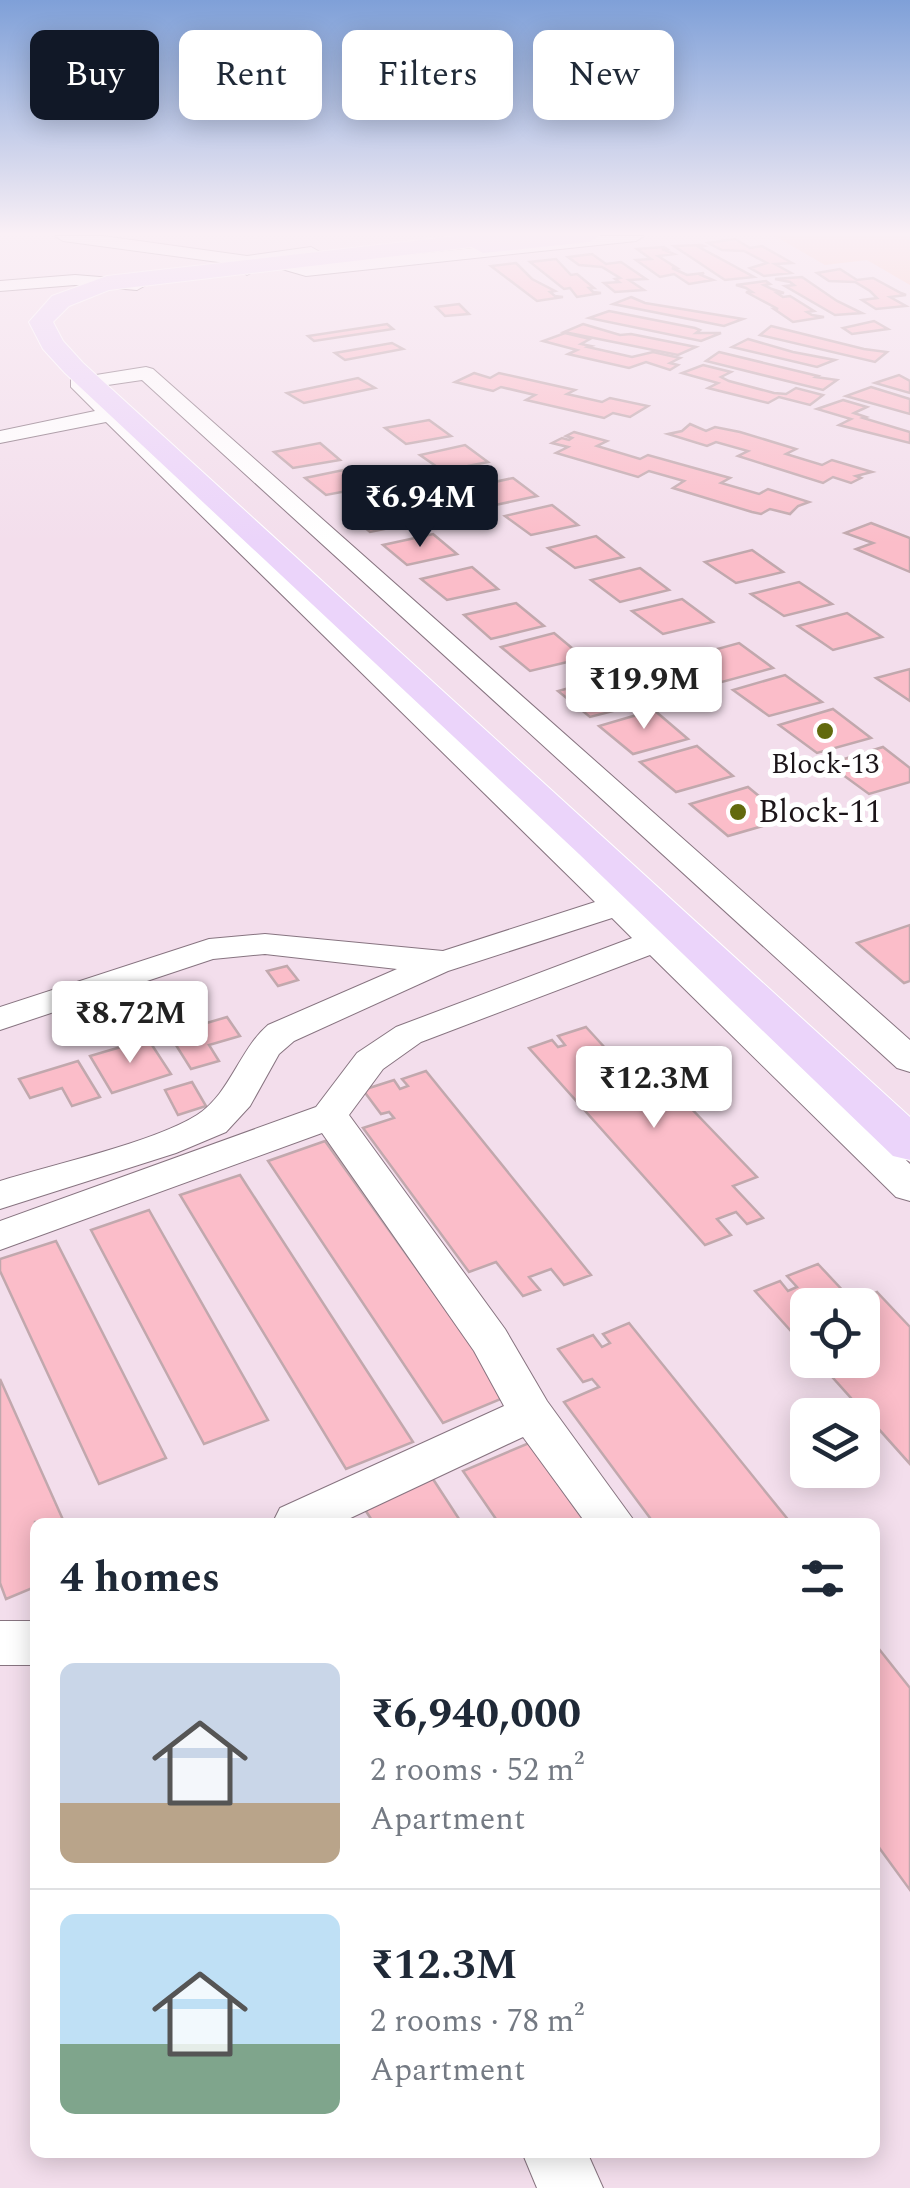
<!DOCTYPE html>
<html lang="en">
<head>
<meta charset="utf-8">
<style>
	:root { --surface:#fff; --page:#f6f6f7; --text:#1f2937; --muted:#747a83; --line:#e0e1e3; --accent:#111827 }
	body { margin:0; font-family:Spectral,serif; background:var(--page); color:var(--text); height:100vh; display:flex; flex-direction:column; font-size:38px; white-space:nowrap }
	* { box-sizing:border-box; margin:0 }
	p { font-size:32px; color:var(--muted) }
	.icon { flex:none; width:55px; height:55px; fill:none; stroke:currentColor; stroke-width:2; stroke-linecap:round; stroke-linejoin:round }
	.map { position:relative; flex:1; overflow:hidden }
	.sheet { position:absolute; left:30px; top:1518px; width:850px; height:640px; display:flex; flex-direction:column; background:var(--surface); border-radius:15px; box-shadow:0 5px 25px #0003 }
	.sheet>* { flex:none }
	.banner { position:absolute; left:30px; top:30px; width:850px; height:90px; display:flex; gap:20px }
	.buttons { position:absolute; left:790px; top:1288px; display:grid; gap:20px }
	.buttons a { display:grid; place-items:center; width:90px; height:90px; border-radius:15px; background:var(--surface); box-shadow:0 5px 25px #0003; font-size:50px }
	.price { position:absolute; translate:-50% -85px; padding:0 22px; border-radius:10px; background:#fff; color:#222; font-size:32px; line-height:65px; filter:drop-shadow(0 2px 5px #0008) }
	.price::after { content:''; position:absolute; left:50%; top:60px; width:30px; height:22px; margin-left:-15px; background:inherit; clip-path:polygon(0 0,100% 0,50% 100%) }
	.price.current { background:var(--accent); color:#fff }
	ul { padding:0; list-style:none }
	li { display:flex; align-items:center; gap:30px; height:250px; padding:0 30px }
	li+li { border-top:2px solid var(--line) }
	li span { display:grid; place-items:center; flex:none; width:280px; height:200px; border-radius:15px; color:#555 }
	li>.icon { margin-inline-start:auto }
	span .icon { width:120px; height:120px; fill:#fffc; stroke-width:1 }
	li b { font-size:42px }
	h2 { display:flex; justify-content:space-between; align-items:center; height:120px; padding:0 30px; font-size:42px }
	.chip { padding:0 35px; border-radius:15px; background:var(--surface); box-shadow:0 5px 25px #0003; font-size:35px; line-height:90px }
	.chip.current { background:var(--accent); color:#fff }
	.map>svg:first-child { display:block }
</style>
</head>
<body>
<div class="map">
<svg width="910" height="2188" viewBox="0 0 910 2188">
	<rect width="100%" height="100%" fill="#f3deec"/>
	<!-- green -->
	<path fill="#fccbbf" d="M775,236h135v49l-43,-25 -42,5z"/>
	<!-- building -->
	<g fill="#fbbdc9" stroke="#c1a8ad" stroke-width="2.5">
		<path d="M735,239l15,9 12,-2 30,17 -17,1 16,9 -27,3 -14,-8 17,-5 -23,-12 -22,-1 -14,-7z"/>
		<path d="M701,245l3,1 -5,1 55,30 -29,3 -51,-34z"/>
		<path d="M664,247l3,2h-5l12,5 -16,2 19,12h-5l15,7 17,-2 -3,2 12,5 -24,4 -15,-10 -14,3 -24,-17 15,-1 -14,-10z"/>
		<path d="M592,254l14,10 15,-2 25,17 -17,1 15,10 -29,2 -11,-9 15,-1 -4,-3 5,-1 -18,-11 -23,-2 -11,-8z"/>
		<path d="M556,259l15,16 6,-1 17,14h-5l4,4 8,1 -24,4 -7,-9 -6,1 -34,-27z"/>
		<path d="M516,263l16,16 23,12 -5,1 5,4 8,1 -26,4 -46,-35z"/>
		<path d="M840,269l17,11 16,-2 28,15 5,2 -16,2 16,9 -30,3 -14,-9 15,-2 -7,-7 -15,-9 -26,-1 -12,-8z"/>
		<path d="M802,277l35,24 25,12 -27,2 -50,-29 9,-1 -4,-3 -15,-3z"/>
		<path d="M766,281l4,3 -6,1 8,4 12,4h-7l6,4 7,-1 24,15 -7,1 5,3 12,2 -31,5 -19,-13h4l-32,-17h6l-6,-4 -10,-3z"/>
		<path d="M631,297l14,6 98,16 -19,7 -111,-22z"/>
		<path d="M459,304l10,10 -24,2 -9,-9z"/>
		<path d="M609,311l86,17 5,2 -4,3h25l-20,8 -112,-23z"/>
		<path d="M874,321l14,8 -36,5 -9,-6z"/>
		<path d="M387,324l6,5 -79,12 -6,-5z"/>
		<path d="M583,324l37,11 11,-1 65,13 -18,8 -114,-23z"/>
		<path d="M771,326l93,23 23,3 -12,10 -115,-27z"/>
		<path d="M565,333l25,6 -9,5 10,2 -3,1 44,10 21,-5 27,6 -10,5 8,2 -8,5 -24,-8 -17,6 -61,-14 9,-4 -34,-9z"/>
		<path d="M748,339l45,13 42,8 -18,7 -85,-20z"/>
		<path d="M392,343l11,6 -58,11 -10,-7z"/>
		<path d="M719,352l99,24 -2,1 21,3 -14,10 -117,-29z"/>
		<path d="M703,365l28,7 -10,5 8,4 45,12 12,1 10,-6 27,7 -13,10 -31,-8 -11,6 -60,-15 10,-5 -36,-10z"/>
		<path d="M474,373l16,5 9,-5 76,17 -8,4 35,8 8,-4 38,8 -18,11 -17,-4 -9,5 -78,-18 9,-5 -34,-8 -8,4 -38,-9z"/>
		<path d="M899,375l11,6v12l-35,-10z"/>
		<path d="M358,378l17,10 -71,15 -17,-10z"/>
		<path d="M871,387l39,12v15l-64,-18z"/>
		<path d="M843,400l24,7 -13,6 12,4 -3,1 47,14v11l-71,-18 12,-6 -34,-10z"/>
		<path d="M429,420l22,16 -45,8 -21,-16z"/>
		<path d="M690,424l16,7 9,-4 25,5 56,17 -10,5 36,11 10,-5 40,12 -16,4 5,2 -10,5 -18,-6 -10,6 -85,-27 10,-5 -32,-9 -9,4 -39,-12 14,-3z"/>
		<path d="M574,432l33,9 -10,5 43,13 8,-4 82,23 -9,5 38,11 9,-5 41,13 -11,4 -8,8 -20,-5 -9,5 -9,-2 -79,-24 11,-7 -35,-10 -11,6 -82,-24 12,-6 -16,-4 10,-5 7,2 3,-2 -6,-2z"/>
		<path d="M320,443l20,17 -47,8 -19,-16z"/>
		<path d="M465,445l23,17 -45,9 -23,-16z"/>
		<path d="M353,468l20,18 -47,9 -21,-17z"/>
		<path d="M513,478l24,18 -46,10 -24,-18z"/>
		<path d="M396,503l23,19 -49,10 -23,-19z"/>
		<path d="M552,505l26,20 -47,10 -26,-19z"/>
		<path d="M871,523l39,15v34l-54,-23 17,-6 -28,-10z"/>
		<path d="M433,534l24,20 -50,11 -24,-20z"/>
		<path d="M596,536l27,21 -48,11 -27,-20z"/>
		<path d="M752,550l31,22 -47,11 -31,-21z"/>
		<path d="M472,567l26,22 -51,11 -26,-21z"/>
		<path d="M640,568l29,22 -49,12 -29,-22z"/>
		<path d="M799,582l33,22 -48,12 -33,-22z"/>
		<path d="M682,599l31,23 -50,12 -31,-23z"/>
		<path d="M516,603l28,23 -53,13 -27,-24z"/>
		<path d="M847,613l35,24 -49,13 -35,-24z"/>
		<path d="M554,633l30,25 -54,13 -29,-24z"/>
		<path d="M739,643l34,25 -51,14 -34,-25z"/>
		<path d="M910,669v32l-34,-23z"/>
		<path d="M785,675l37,27 -53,14 -36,-26z"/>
		<path d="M613,676l32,27 -55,14 -32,-26z"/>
		<path d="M833,709l38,29 -54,15 -38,-28z"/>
		<path d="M654,710l34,29 -55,15 -34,-28z"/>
		<path d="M697,746l36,30 -57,16 -36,-30z"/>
		<path d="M883,747l27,21v14l-41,12 -41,-30z"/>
		<path d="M748,787l39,32 -59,17 -38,-32z"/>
		<path d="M910,925v56l-6,2 -47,-40z"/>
		<path d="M287,966l11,14 -20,6 -11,-15z"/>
		<path d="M227,1017l13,19 -31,9 10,16 -28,8 -22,-35z"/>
		<path d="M586,1027l21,23 -7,2 6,6 27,-10 124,129 -24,9 30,32 -16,6 -11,-12 -19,7 14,16 -26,10 -176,-197 23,-8 6,7 7,-2 -7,-9z"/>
		<path d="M148,1039l23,35 -59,19 -22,-37z"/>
		<path d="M78,1061l22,36 -28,9 -10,-18 -32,10 -11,-19z"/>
		<path d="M426,1071l165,204 -27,10 -13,-16 -22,8 11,13 -17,6 -27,-34 -27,10 -106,-144 31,-10 -5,-6 -8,2 -18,-24 31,-10 6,9 8,-3 -6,-7z"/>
		<path d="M192,1082l14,24 -28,9 -13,-25z"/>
		<path d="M325,1141l183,255 -65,27 -175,-262z"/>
		<path d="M240,1175l173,267 -67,27 -166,-274z"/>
		<path d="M149,1210l119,210 -64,24 -113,-214z"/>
		<path d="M56,1241l110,217 -67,26 -99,-213v-12z"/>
		<path d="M818,1264l28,30 -8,3 8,8h-38v45l-53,-59 25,-10 8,10 9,-4 -10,-11z"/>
		<path d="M877,1292l33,35v137l-93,-104h45v-55h-16z"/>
		<path d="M629,1323l161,199h-137l-89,-120 35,-15 -7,-8 -9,3 -25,-33 35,-14 9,12 8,-4 -7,-9z"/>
		<path d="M0,1379l64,143h-29v65l-29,12 -6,-16z"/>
		<path d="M529,1443l56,79h-87l-35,-51z"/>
		<path d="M431,1476l30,46h-88l-11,-17z"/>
		<path d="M875,1644l35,44v202l-35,-48z"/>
	</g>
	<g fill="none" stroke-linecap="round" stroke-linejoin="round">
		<defs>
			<g id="minor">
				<path d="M55,236h48l144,20 64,-9 9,5 -9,5 -59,8 4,5 -9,5 -14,-11 -170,-23z"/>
				<path d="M585,236h59l-8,5 -330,35 -31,-9 9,-5 22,4z"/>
				<path d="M75,275l62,5 9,5 -9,5 -62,-5 -75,6v-10z"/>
				<path d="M146,367l7,2 757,671v32l-13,-4 -755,-688 -48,7 531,505 15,-4 12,3 4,7 -8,8 11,3 6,22 245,233v37l-14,-4 -246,-242 -229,87 -38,27 -34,46 156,214 42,72 88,121h-50l-62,-85 -181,85h-69l7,-14 224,-102 -30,-55 -152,-218 -322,117v-29l316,-114 41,-54 39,-26 236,-89 -20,-20 -164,53 -154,70 -15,13 -29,52 -24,26 -50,21 -176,56v-28c54,-17 152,-38 197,-66 33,-21 42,-65 71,-90l129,-56 -132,-15 -52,5 -213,71v-23l209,-68 56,-5 178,17 152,-49 -489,-480 -106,21v-12l95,-20 -24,-24v-8z"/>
				<rect x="0" y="1621" width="35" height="44"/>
				<path d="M522,2152h65l16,36h-66z"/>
			</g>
			<path id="major" d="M457,236h142l-10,6 -106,11 -11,-6 -363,43 -40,16 -16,16 10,19 20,22 827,754v43l-17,-4 -314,-302 -514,-481 -22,-24 -14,-27 23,-26 55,-20z"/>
		</defs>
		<!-- minor casing -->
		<use href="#minor" stroke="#877480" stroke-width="2"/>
		<!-- major casing -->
		<use href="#major" stroke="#fff" stroke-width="2"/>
		<!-- minor -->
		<use href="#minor" fill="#fff" fill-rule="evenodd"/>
		<!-- major -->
		<use href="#major" fill="#ebd4fa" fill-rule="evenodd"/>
	</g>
	<!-- sky -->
	<linearGradient id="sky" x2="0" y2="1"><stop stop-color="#7fa0d8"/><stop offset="0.43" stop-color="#faf0f6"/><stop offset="1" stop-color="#faf0f6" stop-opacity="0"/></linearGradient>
	<rect width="910" height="543" fill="url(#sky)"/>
	<!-- markers -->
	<g fill="#626a0d" stroke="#fff" stroke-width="4">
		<circle cx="825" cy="731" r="10"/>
		<circle cx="738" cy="812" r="10"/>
	</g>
	<g text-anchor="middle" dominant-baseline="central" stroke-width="10" stroke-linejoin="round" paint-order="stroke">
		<!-- far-poi labels -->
		<g font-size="28" fill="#1c1519" stroke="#fff">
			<text x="825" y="764">Block-13</text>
		</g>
		<!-- poi labels -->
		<g font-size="32" fill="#1c1519" stroke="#fff" text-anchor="start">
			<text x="758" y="812">Block-11</text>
		</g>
	</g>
</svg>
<div class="buttons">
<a><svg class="icon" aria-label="locate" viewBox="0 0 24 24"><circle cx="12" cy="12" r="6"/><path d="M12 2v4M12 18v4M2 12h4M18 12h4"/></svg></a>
<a><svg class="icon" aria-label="layers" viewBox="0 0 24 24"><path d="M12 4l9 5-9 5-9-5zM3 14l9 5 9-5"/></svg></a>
</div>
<b class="price current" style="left:420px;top:550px">₹6.94M</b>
<b class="price" style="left:644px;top:732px">₹19.9M</b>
<b class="price" style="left:130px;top:1066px">₹8.72M</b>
<b class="price" style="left:654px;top:1131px">₹12.3M</b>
<div class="banner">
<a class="chip current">Buy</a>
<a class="chip">Rent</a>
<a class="chip">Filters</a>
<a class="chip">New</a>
</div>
<section class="sheet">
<h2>4 homes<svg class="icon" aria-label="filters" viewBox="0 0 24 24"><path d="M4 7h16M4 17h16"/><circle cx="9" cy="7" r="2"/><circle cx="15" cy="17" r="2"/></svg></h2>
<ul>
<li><span style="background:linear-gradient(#c9d6e8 70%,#b9a48a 0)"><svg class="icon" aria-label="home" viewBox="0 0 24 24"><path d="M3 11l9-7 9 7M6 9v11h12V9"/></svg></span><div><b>₹6,940,000</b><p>2 rooms · 52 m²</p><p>Apartment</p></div></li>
<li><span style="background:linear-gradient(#bfe0f5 65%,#7fa58c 0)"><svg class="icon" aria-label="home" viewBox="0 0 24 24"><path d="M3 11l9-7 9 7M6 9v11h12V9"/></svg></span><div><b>₹12.3M</b><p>2 rooms · 78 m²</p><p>Apartment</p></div></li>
</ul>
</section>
</div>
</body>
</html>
